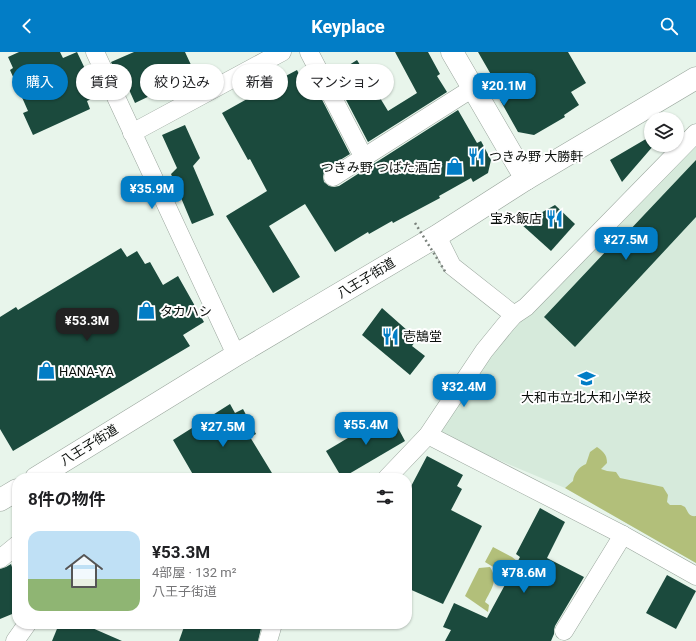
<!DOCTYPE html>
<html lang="ja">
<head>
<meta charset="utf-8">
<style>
	:root { --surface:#fff; --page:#f6f6f6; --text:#202124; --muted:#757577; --line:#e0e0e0; --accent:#027dc6 }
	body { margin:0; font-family:Roboto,"Noto Sans JP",sans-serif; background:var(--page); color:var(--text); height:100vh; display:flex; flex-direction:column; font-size:15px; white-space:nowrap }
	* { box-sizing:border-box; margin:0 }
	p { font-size:13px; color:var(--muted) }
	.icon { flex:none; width:22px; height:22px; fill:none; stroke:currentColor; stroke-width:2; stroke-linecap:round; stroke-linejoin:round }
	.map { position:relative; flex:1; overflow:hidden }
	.panel { position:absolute; left:12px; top:421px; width:400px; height:156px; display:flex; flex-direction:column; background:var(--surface); border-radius:16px; box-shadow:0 1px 3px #0004 }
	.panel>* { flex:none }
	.top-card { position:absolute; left:12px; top:12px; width:400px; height:36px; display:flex; gap:8px }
	.fabs { position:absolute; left:644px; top:60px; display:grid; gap:8px }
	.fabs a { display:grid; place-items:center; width:40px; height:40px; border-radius:50%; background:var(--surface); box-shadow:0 1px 3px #0004; font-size:20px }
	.price { position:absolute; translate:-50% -34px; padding:0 9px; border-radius:8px; background:var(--accent); color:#fff; font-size:13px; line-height:26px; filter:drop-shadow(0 1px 2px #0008) }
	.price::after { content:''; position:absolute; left:50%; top:24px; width:12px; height:9px; margin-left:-6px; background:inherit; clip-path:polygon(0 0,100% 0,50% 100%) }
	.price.current { background:#222; color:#fff }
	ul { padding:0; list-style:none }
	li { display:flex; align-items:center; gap:12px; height:100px; padding:0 16px }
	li+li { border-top:1px solid var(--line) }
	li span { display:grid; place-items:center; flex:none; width:112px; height:80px; border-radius:12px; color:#555 }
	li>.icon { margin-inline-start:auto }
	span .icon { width:48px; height:48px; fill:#fffc; stroke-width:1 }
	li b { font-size:17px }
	h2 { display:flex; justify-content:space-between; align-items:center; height:48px; padding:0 16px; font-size:17px }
	.chip { padding:0 14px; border-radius:18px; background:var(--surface); box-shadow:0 1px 3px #0004; font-size:14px; line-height:36px }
	.chip.current { background:var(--accent); color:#fff }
	header { display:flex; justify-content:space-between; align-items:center; height:52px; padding:0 16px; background:var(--accent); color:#fff; font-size:18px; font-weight:700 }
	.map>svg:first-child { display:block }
</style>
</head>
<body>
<header><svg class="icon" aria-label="back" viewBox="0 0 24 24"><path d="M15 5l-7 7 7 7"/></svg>Keyplace<svg class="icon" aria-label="search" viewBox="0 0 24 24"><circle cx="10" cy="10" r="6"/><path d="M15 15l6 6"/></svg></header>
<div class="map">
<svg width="696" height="589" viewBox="0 0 696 589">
	<rect width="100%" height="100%" fill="#e8f5eb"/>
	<!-- built -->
	<path fill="#d6eadb" d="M696,87v424l-131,-75 -128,-54 77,-113z"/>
	<!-- forest -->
	<g fill="#b2bf7a">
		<path d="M597,395c7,5 10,8 10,16l-6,6 6,2 9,1 4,6 43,9 5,8 -1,7 3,3h11l4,2c3,5 4,10 11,9v47l-131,-75 8,-7c1,-8 6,-14 13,-17l4,-12z"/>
		<path d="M493,495l19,10 5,4c-10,7 -9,13 -16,22l2,-10 -18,-11z"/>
		<path d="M490,515c9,14 1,22 -5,35l4,3 -1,7 -23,-16 14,-28z"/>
	</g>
	<!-- building -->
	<g fill="#1b4a3d">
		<path d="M19,0h41l3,6 14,-6 10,21 5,-2 11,22 -16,8 3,8 -57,26 -10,-22 5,-2 -18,-41 3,-2 -5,-11z"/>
		<path d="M134,0h51l7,15 -37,18 3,7 -23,11 -9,-20 -4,2 -11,-23z"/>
		<path d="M395,0h33l12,22 -3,2 10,16 -79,50 -35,-67 24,-15 31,51 29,-18z"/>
		<path d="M478,0h90l18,31 -15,9 8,13 -15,10 1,2 -31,18 -16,-3 -18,-32 4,-3z"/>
		<path d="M297,18l3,6 6,-4 7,15 2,-1 35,68 -23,14 -3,4 -1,5 1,5 5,4 5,1 5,-1 119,-76 19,33 4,-2 10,19 -3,13 -15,9 -2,-4 -32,18 1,2 -47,25 -1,-2 -23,13 -1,-2 -33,20 -30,-48 -36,22 31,51 -27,16 -47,-77 41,-25 -17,-32 -2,1 -26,-47 59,-33 -1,-1z"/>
		<path d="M185,73l15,33 -7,8 21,49 -22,9 -21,-50 6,-6 -15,-33z"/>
		<path d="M651,84v9h3l-32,37 -12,-22z"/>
		<path d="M696,108v57l-121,130 -31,-30 80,-85 2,2z"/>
		<path d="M555,153l20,19 -24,27 -30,-27z"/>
		<path d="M121,196l6,9 10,-6 8,13 5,-2 13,23 15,-9 26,46 -21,13 7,11 -177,105 -13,-22v-112l16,-10 2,3z"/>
		<path d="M382,256l35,31 -5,7 13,10 -15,19 -48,-40z"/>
		<path d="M230,352l5,9 8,-4 13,25 -6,3 25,41h-80l-22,-38z"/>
		<path d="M390,361l15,28 -63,37 -16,-27z"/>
		<path d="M427,404l36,19 -6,11 5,3 -11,21 31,16 -39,78 -36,-16v-94z"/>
		<path d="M540,456l25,14 -18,36 37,19 -29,49 -1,4v4l-3,7h-106l6,-11 -8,-3 11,-24 33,15 33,-61 -4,-3z"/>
		<path d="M11,512l1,3 5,-3v48l-17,7v-50l6,-2z"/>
		<path d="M667,523l29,16 -20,38 -30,-16z"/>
		<path d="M59,572h24l39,17h-70z"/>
		<path d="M185,572h77l-4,17h-79z"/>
	</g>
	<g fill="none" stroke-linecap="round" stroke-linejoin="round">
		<defs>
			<g id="street">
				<path d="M95,0l141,303"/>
				<path d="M309,0l55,106"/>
				<path d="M132,81l150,-81"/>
				<path d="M333,125l140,-89"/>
				<path d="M437,184l15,30 62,49"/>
				<path d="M428,383l195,100 73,41"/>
				<path d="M387,426l41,-43 56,-84 22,-27 8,-9 12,-8 170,-174"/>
				<path d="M0,507l17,-14"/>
				<path d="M564,579l59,-96"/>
				<path d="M15,589l12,-17"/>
				<path d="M268,589l5,-17"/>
			</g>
			<path id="secondary" d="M452,0l74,127"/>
			<g id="primary">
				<path d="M36,426l200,-123 201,-119 89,-57 170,-101"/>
				<path d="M0,448l17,-10"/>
			</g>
		</defs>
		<!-- street casing -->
		<use href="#street" stroke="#9aa69d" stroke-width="19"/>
		<!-- secondary casing -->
		<use href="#secondary" stroke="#9aa69d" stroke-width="23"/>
		<!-- primary casing -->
		<use href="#primary" stroke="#9aa69d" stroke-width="23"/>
		<!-- street -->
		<use href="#street" stroke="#fff" stroke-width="18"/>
		<!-- secondary -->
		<use href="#secondary" stroke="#fff" stroke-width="22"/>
		<!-- primary -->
		<use href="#primary" stroke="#fff" stroke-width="22"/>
		<!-- path-bridge -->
		<path stroke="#7a827c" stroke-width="2.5" stroke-dasharray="2 3" stroke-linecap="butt" d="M415,171l31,50"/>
	</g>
	<!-- icons -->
	<defs>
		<symbol id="restaurant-bare" viewBox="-9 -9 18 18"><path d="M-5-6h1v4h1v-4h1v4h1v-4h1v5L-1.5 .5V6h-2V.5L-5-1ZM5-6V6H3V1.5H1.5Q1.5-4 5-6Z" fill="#027dc6" stroke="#fefefe" stroke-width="2.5" paint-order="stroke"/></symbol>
		<symbol id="shop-bare" viewBox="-9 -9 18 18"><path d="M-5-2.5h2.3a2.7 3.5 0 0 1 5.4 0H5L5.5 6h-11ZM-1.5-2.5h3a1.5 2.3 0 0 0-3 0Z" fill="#027dc6" stroke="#fefefe" stroke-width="2.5" paint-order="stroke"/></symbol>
		<symbol id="school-bare" viewBox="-9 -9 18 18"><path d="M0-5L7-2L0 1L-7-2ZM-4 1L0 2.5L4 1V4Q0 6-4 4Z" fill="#027dc6" stroke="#fefefe" stroke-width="2.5" paint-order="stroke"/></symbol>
	</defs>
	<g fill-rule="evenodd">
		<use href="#restaurant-bare" x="464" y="92" width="25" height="25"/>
		<use href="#shop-bare" x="442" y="102" width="25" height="25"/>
		<use href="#restaurant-bare" x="542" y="154" width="25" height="25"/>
		<use href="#shop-bare" x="134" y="246" width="25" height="25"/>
		<use href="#restaurant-bare" x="378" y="272" width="25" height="25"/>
		<use href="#shop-bare" x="34" y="306" width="25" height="25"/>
		<use href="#school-bare" x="574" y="314" width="25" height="25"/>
	</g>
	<g text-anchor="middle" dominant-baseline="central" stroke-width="4" stroke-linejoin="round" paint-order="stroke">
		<!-- poi labels -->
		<g font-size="13" fill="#0a0e0b" stroke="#fefefe" text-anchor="start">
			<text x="489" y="104">つきみ野 大勝軒</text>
			<text x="441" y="115" text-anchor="end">つきみ野 つばた酒店</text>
			<text x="542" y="166" text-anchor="end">宝永飯店</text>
			<text x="160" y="259">タカハシ</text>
			<text x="403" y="284">壱鵠堂</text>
			<text x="59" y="319">HANA-YA</text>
			<text x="586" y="345" text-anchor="middle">大和市立北大和小学校</text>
		</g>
		<!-- street labels -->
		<g font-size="13" fill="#0a0e0b" stroke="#fefefe">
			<text transform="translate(366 226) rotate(-31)">八王子街道</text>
			<text transform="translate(89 393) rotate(-32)">八王子街道</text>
		</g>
	</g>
</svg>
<div class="fabs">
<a><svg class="icon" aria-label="layers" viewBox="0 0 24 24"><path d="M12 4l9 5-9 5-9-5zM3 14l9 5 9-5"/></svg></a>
</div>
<b class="price" style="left:504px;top:55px">¥20.1M</b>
<b class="price" style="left:152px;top:158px">¥35.9M</b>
<b class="price" style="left:626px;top:209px">¥27.5M</b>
<b class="price current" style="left:87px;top:290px">¥53.3M</b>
<b class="price" style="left:464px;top:356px">¥32.4M</b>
<b class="price" style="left:366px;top:394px">¥55.4M</b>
<b class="price" style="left:223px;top:396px">¥27.5M</b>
<b class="price" style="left:524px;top:542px">¥78.6M</b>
<div class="top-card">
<a class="chip current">購入</a>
<a class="chip">賃貸</a>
<a class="chip">絞り込み</a>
<a class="chip">新着</a>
<a class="chip">マンション</a>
</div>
<section class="panel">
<h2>8件の物件<svg class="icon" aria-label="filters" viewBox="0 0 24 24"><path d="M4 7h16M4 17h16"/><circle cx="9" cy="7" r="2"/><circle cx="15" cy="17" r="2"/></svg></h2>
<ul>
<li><span style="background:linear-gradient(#bfe0f5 60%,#8fb573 0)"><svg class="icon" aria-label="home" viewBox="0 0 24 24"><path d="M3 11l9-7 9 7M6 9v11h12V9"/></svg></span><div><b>¥53.3M</b><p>4部屋 · 132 m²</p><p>八王子街道</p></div></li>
</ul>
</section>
</div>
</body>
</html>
